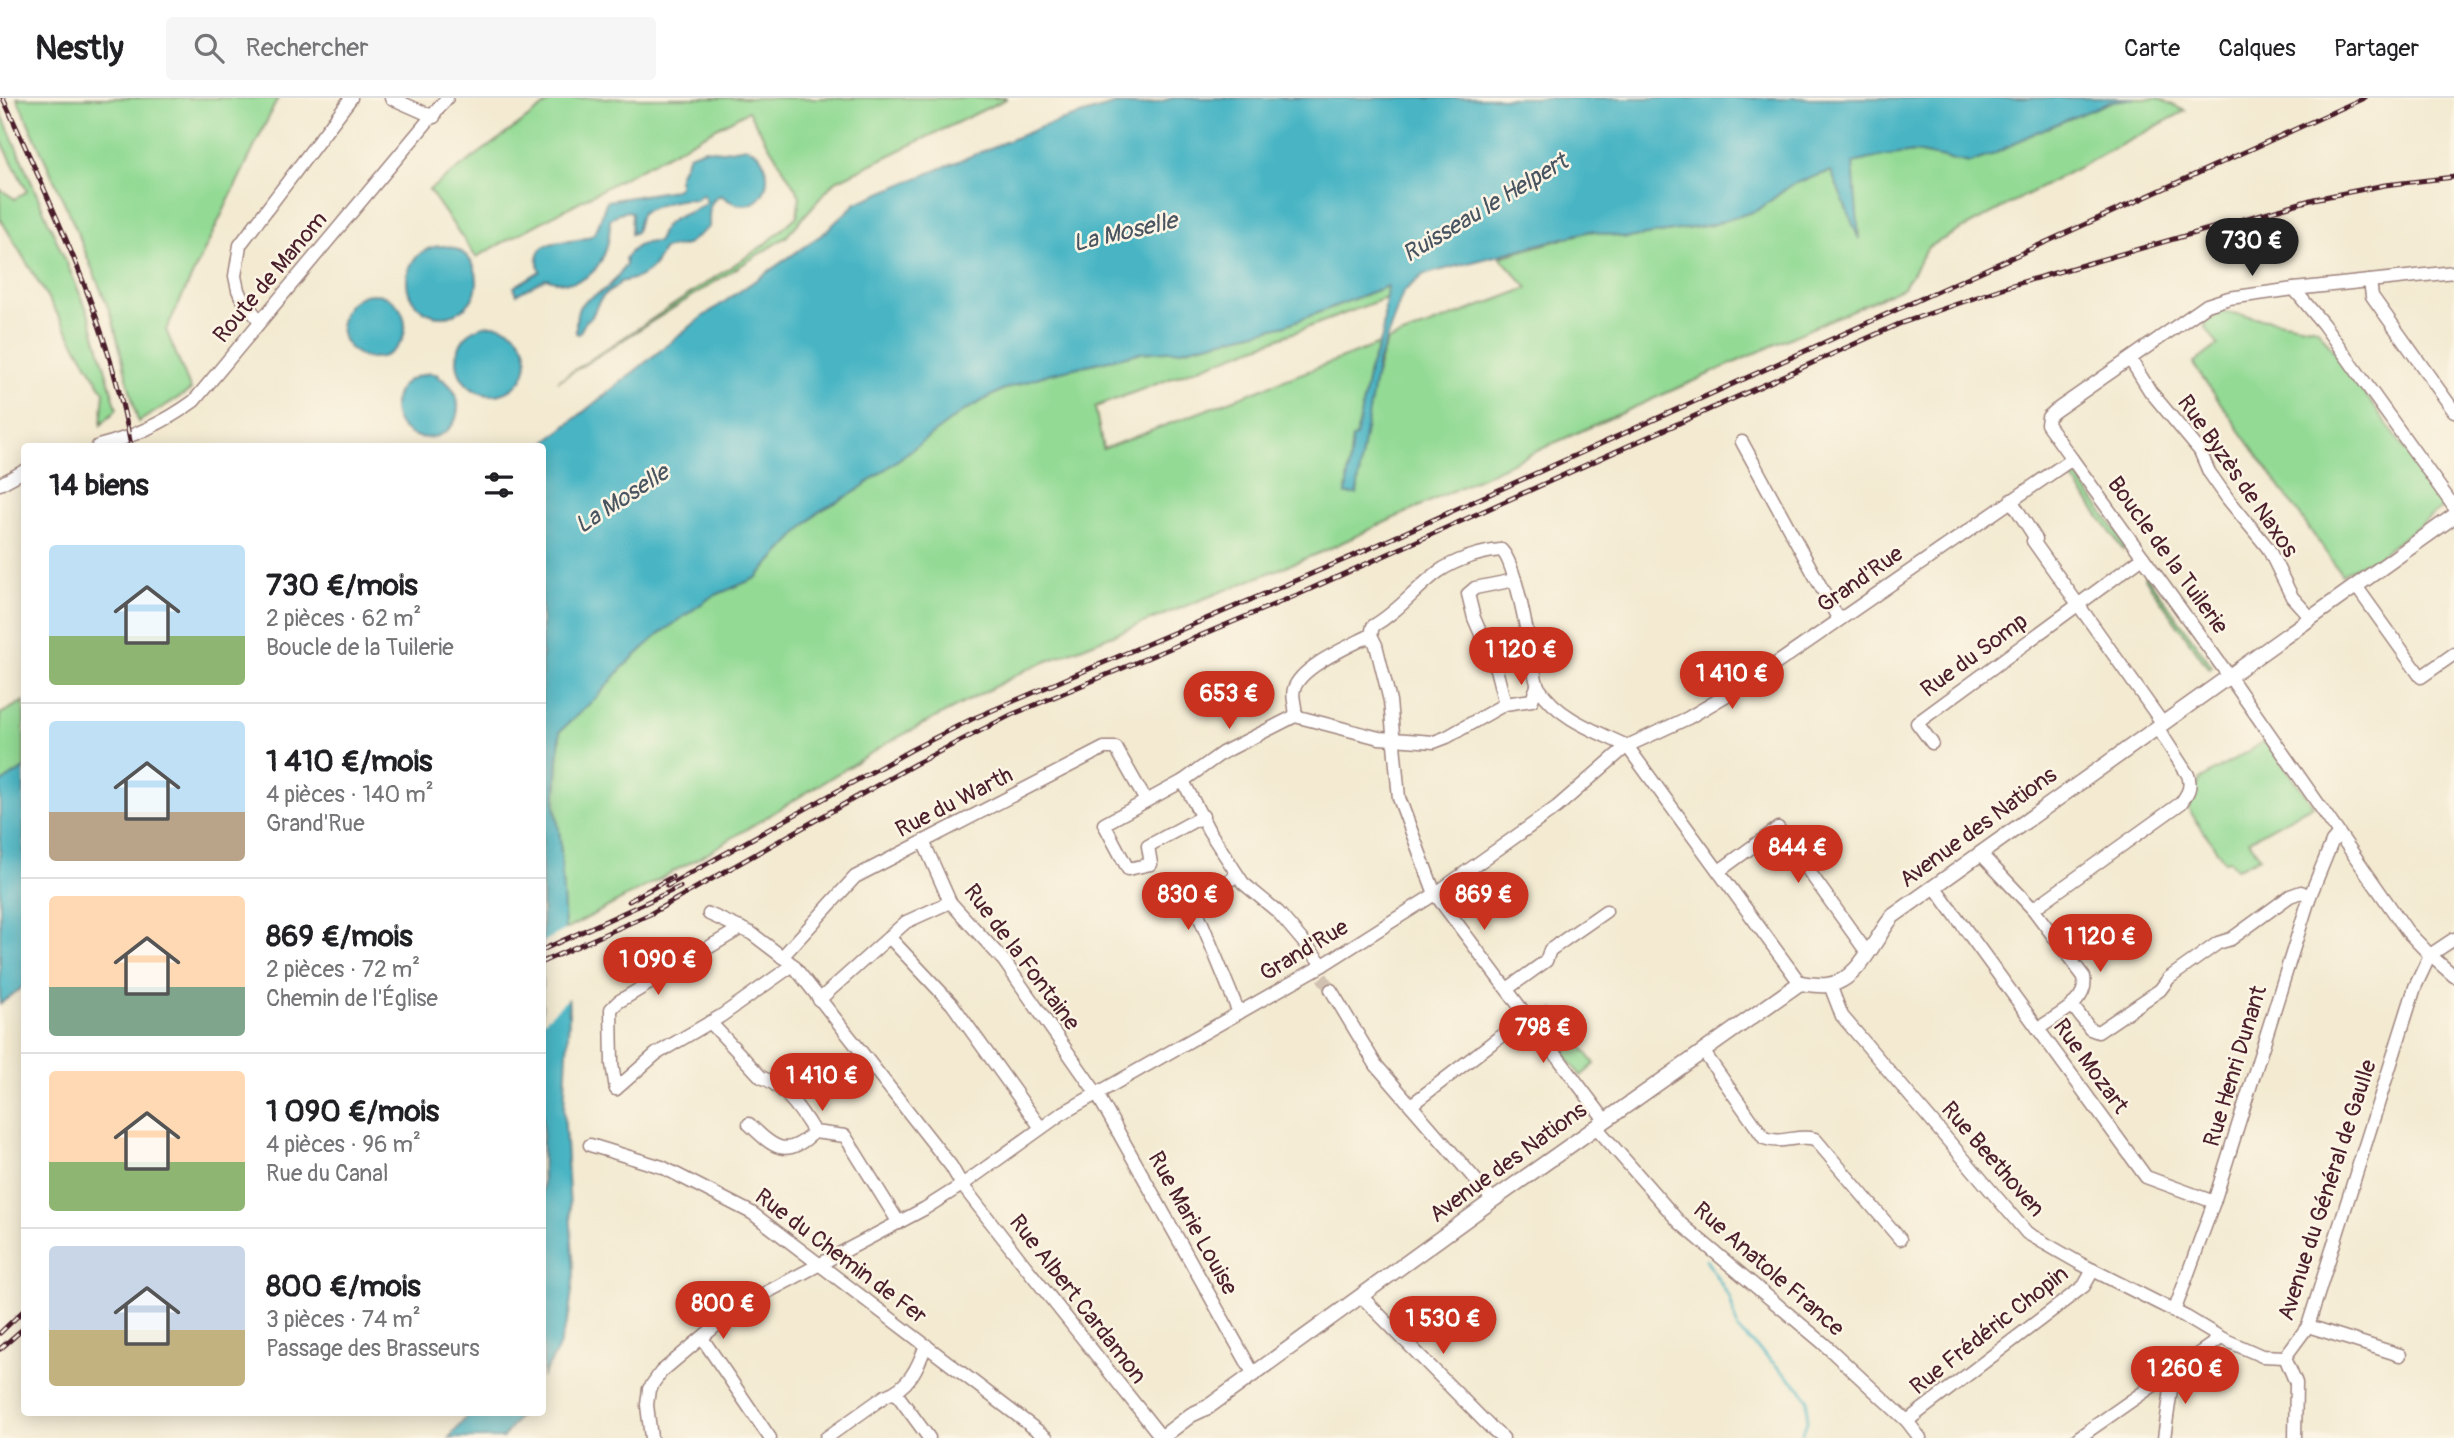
<!DOCTYPE html>
<html lang="fr">
<head>
<meta charset="utf-8">
<style>
	:root { --surface:#fff; --page:#f6f6f6; --text:#202124; --muted:#757577; --line:#e0e0e0; --accent:#c8321e }
	body { margin:0; font-family:Pangolin,sans-serif; background:var(--page); color:var(--text); height:100vh; display:flex; flex-direction:column; font-size:26px; white-space:nowrap }
	* { box-sizing:border-box; margin:0 }
	p { font-size:23px; color:var(--muted) }
	.icon { flex:none; width:38px; height:38px; fill:none; stroke:currentColor; stroke-width:2; stroke-linecap:round; stroke-linejoin:round }
	.map { position:relative; flex:1; overflow:hidden }
	.panel { position:absolute; left:21px; top:345px; width:525px; height:973px; display:flex; flex-direction:column; background:var(--surface); border-radius:7px; box-shadow:0 4px 18px #0003 }
	.panel>* { flex:none }
	.price { position:absolute; translate:-50% -60px; padding:0 16px; border-radius:24px; background:var(--accent); color:#fff; font-size:23px; line-height:46px; filter:drop-shadow(0 2px 4px #0008) }
	.price::after { content:''; position:absolute; left:50%; top:42px; width:21px; height:16px; margin-left:-10px; background:inherit; clip-path:polygon(0 0,100% 0,50% 100%) }
	.price.on { background:#222; color:#fff }
	ul { padding:0; list-style:none }
	li { display:flex; align-items:center; gap:21px; height:175px; padding:0 28px }
	li+li { border-top:2px solid var(--line) }
	li span { display:grid; place-items:center; flex:none; width:196px; height:140px; border-radius:7px; color:#555 }
	li>.icon { margin-inline-start:auto }
	span .icon { width:84px; height:84px; fill:#fffc; stroke-width:1 }
	li b { font-size:30px }
	h2 { display:flex; justify-content:space-between; align-items:center; height:84px; padding:0 28px; font-size:30px }
	header { display:flex; align-items:center; gap:42px; box-sizing:border-box; height:98px; padding:0 35px; background:var(--surface); border-bottom:2px solid var(--line) }
	header strong { font-size:33px }
	nav { display:flex; gap:38px; margin-inline-start:auto; font-size:24px }
	.search { width:490px; height:63px; background:var(--page); display:flex; align-items:center; gap:18px; box-sizing:border-box; padding:0 24px; border-radius:7px; color:var(--muted); font-size:26px }
	.map>svg:first-child { display:block }
</style>
</head>
<body>
<header>
<strong>Nestly</strong>
<div class="search"><svg class="icon" aria-label="search" viewBox="0 0 24 24"><circle cx="10" cy="10" r="6"/><path d="M15 15l6 6"/></svg>Rechercher</div>
<nav><a>Carte</a><a>Calques</a><a>Partager</a></nav>
</header>
<div class="map">
<svg width="2454" height="1340" viewBox="0 0 2454 1340">
	<rect width="100%" height="100%" fill="#fcf5e5"/>
	<filter id="ink" filterUnits="userSpaceOnUse"><feTurbulence type="fractalNoise" baseFrequency=".0143" numOctaves="2"/><feDisplacementMap in="SourceGraphic" scale="14" xChannelSelector="R" yChannelSelector="G"/><feConvolveMatrix kernelMatrix="1 2 1 2 8 2 1 2 1" color-interpolation-filters="sRGB"/></filter>
	<filter id="wash" filterUnits="userSpaceOnUse"><feTurbulence type="fractalNoise" baseFrequency=".00686" numOctaves="4" result="noise"/><feDisplacementMap in="SourceGraphic" scale="28" xChannelSelector="R" yChannelSelector="G"/><feGaussianBlur stdDeviation="1.57" result="paint"/><feColorMatrix in="noise" values="0 0 0 0 0 0 0 0 0 0 0 0 0 0 0 0 0 1.4 0 .05"/><feComposite in="paint" operator="in"/></filter>
	<g filter="url(#wash)">
		<rect width="100%" height="100%" fill="#f3ead1"/>
		<!-- green -->
		<g fill="#93da94" stroke="#6e7c60" stroke-width="2">
			<path d="M17,0h261l-112,232 25,60 -53,32 -26,-105 -42,-102z"/>
			<path d="M555,0h453l-174,84 -48,55 -228,144 209,-138 30,-27 3,-20 -52,-85 -272,146 -47,-67z"/>
			<path d="M2136,0h22l27,13 -257,136 -24,40 -352,157 -228,107 -294,117 -141,74 -183,112 -141,76 -5,-93 -5,-31 5,-75 39,-36 24,-28 35,-32 53,-38 45,-19 62,-66 37,-20 107,-80 40,-22 46,-16 91,-21 42,-3 105,-25 102,-39 -2,12 -291,109 8,42 276,-105 -10,27 -13,67h-4l-6,55 11,1c6,-51 11,-105 30,-153l141,-53 -28,-31 91,-26 36,7 84,-13 47,-15 33,-25 40,-14 28,65 -7,-73 31,-7 32,-4 55,11 24,-9 40,-21 79,-32z"/>
			<path d="M0,12l90,207 27,92 -16,16 3,-33 -104,-174v-29l15,10 12,-8 -27,-53z"/>
			<path d="M2220,213l97,17 129,177 -70,53c-11,4 -23,9 -34,17l-149,-211 25,-19 -14,-20z"/>
			<path d="M2076,377l51,71 -4,4 -51,-72z"/>
			<path d="M2146,477l66,91 -3,3 -65,-92z"/>
			<path d="M24,603v67l-24,16v-70z"/>
			<path d="M2266,642l47,65 -64,35 11,17 -24,12 -7,-9 -4,2 -38,-55 13,-27z"/>
			<path d="M1554,911l41,55 -14,12 -43,-56z"/>
		</g>
		<!-- water -->
		<g fill="#48b5c4" stroke="#496a78" stroke-width="2">
			<path d="M1174,0h962l-23,3 -79,32 -40,21 -24,9 -55,-11 -32,4 -30,7 6,76 -28,-68 -40,14 -33,25 -47,15 -84,13 -37,-7 -167,44 -20,17 -26,74 -15,86 -5,42h-11l6,-56 4,-1 13,-66 13,-34 5,-51 -101,39 -105,25 -42,3 -91,21 -46,16 -40,22 -107,80 -37,20 -62,66 -45,19 -53,38 -35,32 -24,28 -39,36 -5,75 5,31 5,93 4,86 -5,95 10,163 -5,41 -11,34 -15,27 -2,-930 160,-128 123,-85 32,-30 188,-77 72,-22 28,1z"/>
			<path d="M747,49c5,3 11,5 14,10 18,29 -7,66 -40,38 -15,7 -11,18 -12,32l-23,18 -23,4c-9,22 -19,29 -43,33 -4,7 -7,7 -13,11 -9,6 -11,16 -16,25l-5,2 -7,14 -3,-1c-1,-39 10,-28 32,-46 7,-6 12,-15 18,-22l-1,-6c7,-12 19,-18 32,-17 4,-5 4,-11 8,-16 11,-12 30,-13 42,-24l-5,-8 -6,6c-16,-3 -40,5 -55,13l-5,19 -5,2 1,-21 -3,-2 -10,2 -9,7c0,39 -20,75 -64,58l-29,16 -3,-7 26,-16c-14,-40 35,-23 52,-36 8,-5 10,-25 15,-34l67,-11 5,-4v-11l10,-20 15,-6 19,2z"/>
			<circle cx="442" cy="183" r="35"/>
			<circle cx="373" cy="228" r="32"/>
			<circle cx="492" cy="262" r="35"/>
			<path d="M429,275l10,2 -1,2c12,6 20,16 20,30 -1,41 -63,41 -64,0 0,-9 4,-18 11,-24 7,-7 17,-7 24,-10z"/>
			<path d="M24,670v218l-24,18v-220z"/>
			<path d="M471,1314h51l-19,26h-54z"/>
		</g>
		<!-- pier -->
		<path fill="#f3ead1" d="M567,831l3,68 -27,25v-80z"/>
		<g fill="none" stroke-linecap="round" stroke-linejoin="round">
			<!-- stream -->
			<path stroke="#48b5c4" stroke-width="2.5" d="M1706,1162l24,38 8,32 62,58 8,11 -1,22 -6,17"/>
		</g>
	</g>
	<g filter="url(#ink)">
		<g fill="none" stroke-linecap="round" stroke-linejoin="round">
			<!-- minor-tunnel -->
			<path stroke="#d1c1b0" stroke-width="12" stroke-dasharray="12 6" stroke-linecap="butt" d="M1322,879l9,13"/>
			<defs>
				<g id="minor">
					<path d="M391,0l43,19"/>
					<path d="M2370,183l2,15 82,115"/>
					<path d="M2294,191l160,-17"/>
					<path d="M259,222l-18,-23 -3,-7 -3,-14 5,-31 111,-147"/>
					<path d="M2130,261l20,32 50,60 9,21 19,27 40,49 24,49 19,21"/>
					<path d="M1742,344l97,178"/>
					<path d="M98,348c36,-9 66,-23 96,-45l253,-303"/>
					<path d="M2072,361l-25,-35 1,-7 7,-6 152,-106 22,-7 65,-9 29,35 131,183"/>
					<path d="M0,386l24,-13"/>
					<path d="M2011,402l25,39 -3,2 130,183"/>
					<path d="M1501,452c15,11 27,91 32,112 1,8 2,19 6,26 20,31 57,43 88,58l173,237"/>
					<path d="M2356,488l65,91 33,-23"/>
					<path d="M1371,537l5,10 14,56 9,97 36,96 170,226"/>
					<path d="M1371,537l2,-9c25,-14 42,-37 65,-54 17,-12 42,-20 63,-22"/>
					<path d="M1505,606l-9,-35 -22,-51 -6,-24 7,-6 40,-8"/>
					<path d="M1295,618l84,22 55,4 13,-5 58,-33 27,-4 5,-14"/>
					<path d="M1295,618c2,-10 -4,-18 -1,-27 7,-23 56,-43 77,-54"/>
					<path d="M1932,645l-15,-20 226,-166"/>
					<path d="M1183,683l26,50 34,52 35,29 45,53"/>
					<path d="M1203,718l-55,30 3,18 -23,5 -24,-45 79,-43 39,-28 73,-37"/>
					<path d="M923,743l27,61 54,59 93,133 156,279"/>
					<path d="M1980,755l53,56 148,-106c7,-10 11,-16 7,-28l-31,-48"/>
					<path d="M1719,773l59,-43 90,126"/>
					<path d="M1237,777l-42,31 44,107"/>
					<path d="M1934,788l212,291 68,25"/>
					<path d="M2033,811l51,68c5,26 -28,38 -46,52"/>
					<path d="M709,816l42,19 42,32 158,201 11,19 60,77 140,176"/>
					<path d="M890,840l62,66 89,124"/>
					<path d="M782,859l73,-80 249,-129h12l30,53"/>
					<path d="M1830,887l12,31 185,217 54,31 105,53 35,21 41,18 23,1"/>
					<path d="M1507,891l39,-28 4,-11 56,-39"/>
					<path d="M1331,892l45,75 117,135"/>
					<path d="M819,902l87,-78 44,-20"/>
					<path d="M2072,907l18,24 8,3 62,-42 9,-12 49,-35 13,-4 59,-43 11,-4 9,4"/>
					<path d="M710,924l51,55c23,8 41,35 53,55l31,4 54,87"/>
					<path d="M1703,953l61,87c19,7 32,-4 51,1l85,100"/>
					<path d="M616,991l-4,-25 -1,-55 7,-7 123,-74"/>
					<path d="M616,991l40,-35 65,-38 72,-51"/>
					<path d="M1411,1007l116,-89"/>
					<path d="M749,1026c24,23 37,36 65,8"/>
					<path d="M1596,1029l84,96 143,120 84,78 13,17"/>
					<path d="M590,1047l72,22 90,46 295,225"/>
					<path d="M1361,1198l129,131 13,11"/>
					<path d="M2174,1214l40,-110 96,-306 22,-54 7,-8"/>
					<path d="M2308,1228l92,29"/>
					<path d="M702,1240l68,100"/>
					<path d="M2285,1259l23,-31 107,-339 15,-32 24,-16"/>
					<path d="M2285,1259l11,26 -1,55"/>
					<path d="M896,1295l33,45"/>
					<path d="M1907,1323l177,-135 9,-16"/>
					<path d="M651,1340l-4,-33 2,-16 12,-17 76,-64 187,-99 38,-24 99,-71 262,-149 112,-71 122,-87 70,-61 61,-28 66,-39 318,-220 157,217 178,255 23,24 24,21"/>
					<path d="M826,1340l59,-42c24,-8 33,-29 41,-51"/>
					<path d="M2078,1340l143,-100"/>
					<path d="M2164,1340l10,-69"/>
				</g>
				<path id="major" d="M1161,1340l30,-23 17,-8 285,-207 307,-217c8,1 18,3 27,2 32,-3 48,-48 66,-69l561,-400"/>
			</defs>
			<!-- minor casing -->
			<use href="#minor" stroke="#9e847e" stroke-width="15"/>
			<!-- major casing -->
			<use href="#major" stroke="#9e847e" stroke-width="17"/>
			<!-- minor -->
			<use href="#minor" stroke="#fff" stroke-width="12"/>
			<!-- major -->
			<use href="#major" stroke="#fff" stroke-width="14"/>
			<defs>
				<g id="rail">
					<path d="M3,0c51,113 106,225 128,348"/>
					<path d="M667,788l244,-136 61,-31 381,-163 1011,-458"/>
					<path d="M629,803l43,-24"/>
					<path d="M542,852l138,-63"/>
					<path d="M542,864l108,-48 265,-150 96,-49 286,-120 602,-271 110,-38 305,-87 71,-14 69,-8"/>
					<path d="M0,1235l24,-23"/>
					<path d="M0,1251l24,-21"/>
				</g>
			</defs>
			<!-- rail casing -->
			<use href="#rail" stroke="#4a1f2b" stroke-width="5"/>
			<!-- rail -->
			<use href="#rail" stroke="#fcf5e5" stroke-width="2.5" stroke-dasharray="8" stroke-linecap="butt"/>
		</g>
	</g>
	<g text-anchor="middle" dominant-baseline="central" stroke-width="5" stroke-linejoin="round" paint-order="stroke">
		<!-- street labels -->
		<g font-size="23" fill="#4a1f2b" stroke="#fcf5e5">
			<text transform="translate(270 179) rotate(-50)">Route de Manom</text>
			<text transform="translate(2238 378) rotate(55)">Rue Byzès de Naxos</text>
			<text transform="translate(2168 457) rotate(54)">Boucle de la Tuilerie</text>
			<text transform="translate(1860 481) rotate(-35)">Grand'Rue</text>
			<text transform="translate(1974 557) rotate(-36)">Rue du Somp</text>
			<text transform="translate(954 704) rotate(-27)">Rue du Warth</text>
			<text transform="translate(1978 729) rotate(-36)">Avenue des Nations</text>
			<text transform="translate(1304 852) rotate(-31)">Grand'Rue</text>
			<text transform="translate(1022 859) rotate(53)">Rue de la Fontaine</text>
			<text transform="translate(2091 968) rotate(54)">Rue Mozart</text>
			<text transform="translate(2235 968) rotate(-73)">Rue Henri Dunant</text>
			<text transform="translate(1993 1061) rotate(49)">Rue Beethoven</text>
			<text transform="translate(1508 1064) rotate(-36)">Avenue des Nations</text>
			<text transform="translate(2327 1092) rotate(-72)">Avenue du Général de Gaulle</text>
			<text transform="translate(1193 1125) rotate(61)">Rue Marie Louise</text>
			<text transform="translate(841 1158) rotate(37)">Rue du Chemin de Fer</text>
			<text transform="translate(1769 1171) rotate(41)">Rue Anatole France</text>
			<text transform="translate(1078 1201) rotate(52)">Rue Albert Cardamon</text>
			<text transform="translate(1989 1232) rotate(-38)">Rue Frédéric Chopin</text>
		</g>
		<!-- water labels -->
		<g font-size="24" font-style="italic" fill="#495461" stroke="#fcf5e5">
			<text transform="translate(1485 110) rotate(-31)">Ruisseau le Helpert</text>
			<text transform="translate(1125 134) rotate(-13)">La Moselle</text>
			<text transform="translate(622 401) rotate(-33)">La Moselle</text>
		</g>
	</g>
</svg>
<b class="price on" style="left:2252px;top:180px">730 €</b>
<b class="price" style="left:1521px;top:589px">1 120 €</b>
<b class="price" style="left:1732px;top:613px">1 410 €</b>
<b class="price" style="left:1229px;top:633px">653 €</b>
<b class="price" style="left:1798px;top:787px">844 €</b>
<b class="price" style="left:1188px;top:834px">830 €</b>
<b class="price" style="left:1484px;top:834px">869 €</b>
<b class="price" style="left:2100px;top:876px">1 120 €</b>
<b class="price" style="left:658px;top:899px">1 090 €</b>
<b class="price" style="left:1543px;top:967px">798 €</b>
<b class="price" style="left:822px;top:1015px">1 410 €</b>
<b class="price" style="left:723px;top:1243px">800 €</b>
<b class="price" style="left:1443px;top:1258px">1 530 €</b>
<b class="price" style="left:2185px;top:1308px">1 260 €</b>
<section class="panel">
<h2>14 biens<svg class="icon" aria-label="filters" viewBox="0 0 24 24"><path d="M4 7h16M4 17h16"/><circle cx="9" cy="7" r="2"/><circle cx="15" cy="17" r="2"/></svg></h2>
<ul>
<li><span style="background:linear-gradient(#bfe0f5 65%,#8fb573 0)"><svg class="icon" aria-label="home" viewBox="0 0 24 24"><path d="M3 11l9-7 9 7M6 9v11h12V9"/></svg></span><div><b>730 €/mois</b><p>2 pièces · 62 m²</p><p>Boucle de la Tuilerie</p></div></li>
<li><span style="background:linear-gradient(#bfe0f5 65%,#b9a48a 0)"><svg class="icon" aria-label="home" viewBox="0 0 24 24"><path d="M3 11l9-7 9 7M6 9v11h12V9"/></svg></span><div><b>1 410 €/mois</b><p>4 pièces · 140 m²</p><p>Grand'Rue</p></div></li>
<li><span style="background:linear-gradient(#ffd9b3 65%,#7fa58c 0)"><svg class="icon" aria-label="home" viewBox="0 0 24 24"><path d="M3 11l9-7 9 7M6 9v11h12V9"/></svg></span><div><b>869 €/mois</b><p>2 pièces · 72 m²</p><p>Chemin de l'Église</p></div></li>
<li><span style="background:linear-gradient(#ffd9b3 65%,#8fb573 0)"><svg class="icon" aria-label="home" viewBox="0 0 24 24"><path d="M3 11l9-7 9 7M6 9v11h12V9"/></svg></span><div><b>1 090 €/mois</b><p>4 pièces · 96 m²</p><p>Rue du Canal</p></div></li>
<li><span style="background:linear-gradient(#c9d6e8 60%,#c2b280 0)"><svg class="icon" aria-label="home" viewBox="0 0 24 24"><path d="M3 11l9-7 9 7M6 9v11h12V9"/></svg></span><div><b>800 €/mois</b><p>3 pièces · 74 m²</p><p>Passage des Brasseurs</p></div></li>
</ul>
</section>
</div>
</body>
</html>
